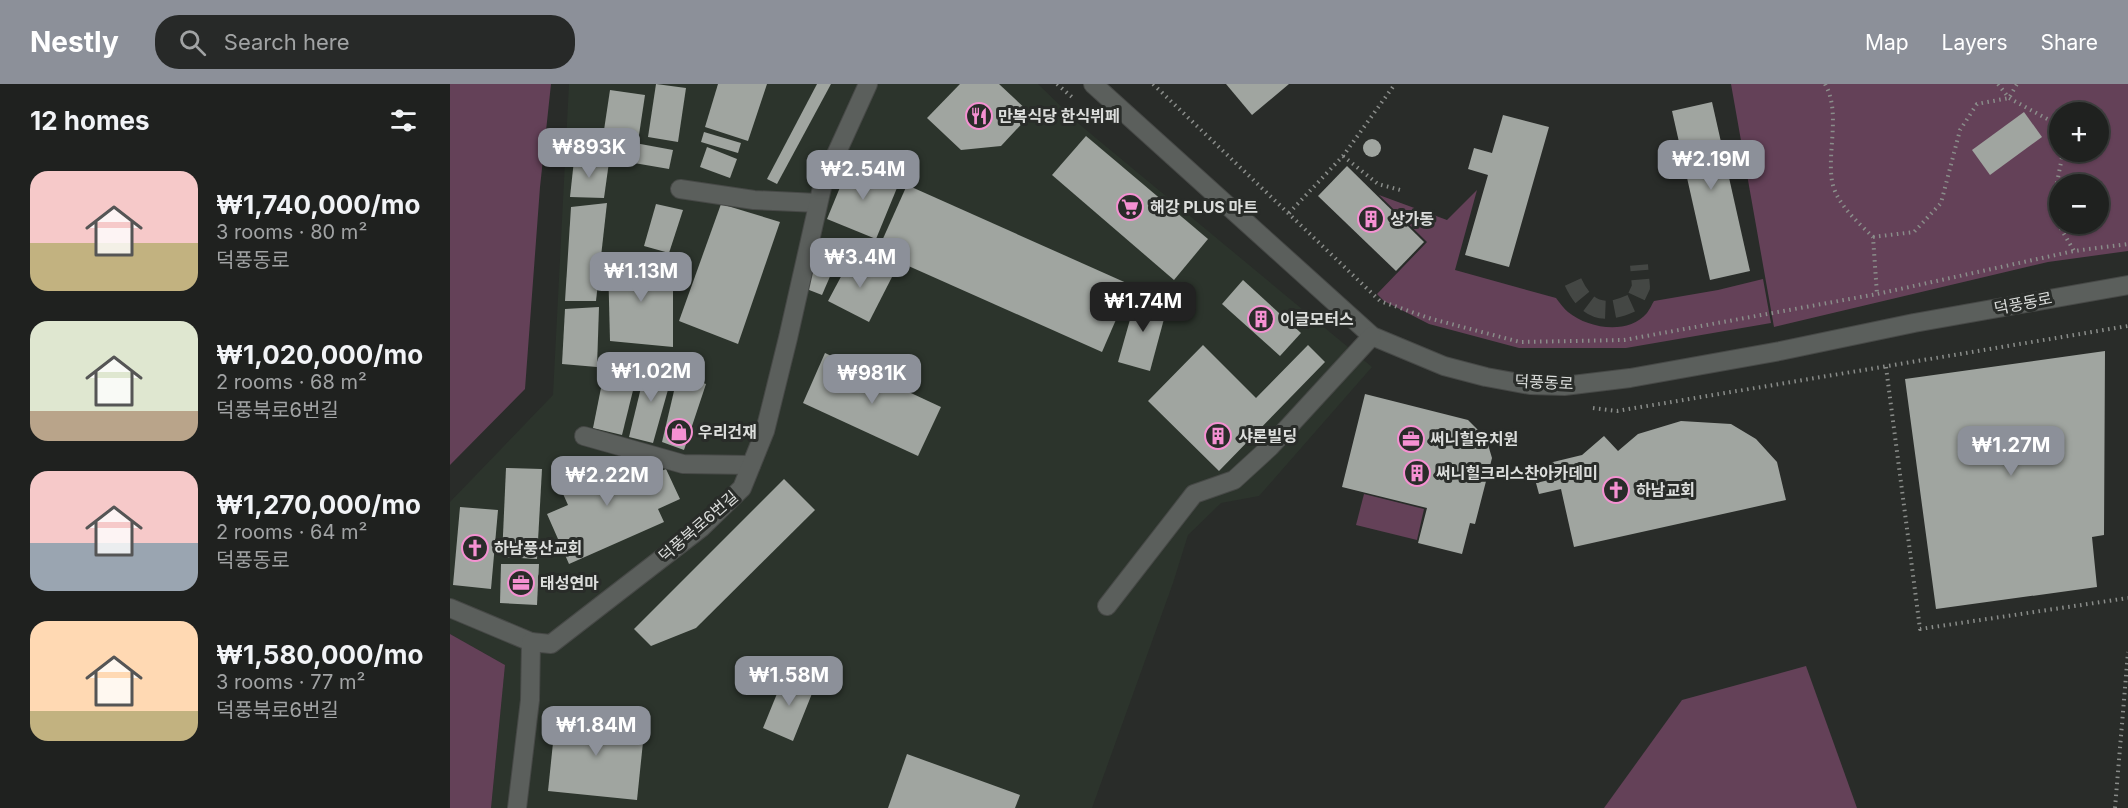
<!DOCTYPE html>
<html lang="en">
<head>
<meta charset="utf-8">
<style>
	:root { --surface:#1f211f; --page:#272928; --text:#f1f3f6; --muted:#a1a3a4; --line:#3c3e3d; --accent:#8c9099 }
	body { margin:0; font-family:Inter,"Noto Sans KR",sans-serif; background:var(--page); color:var(--text); height:100vh; display:flex; flex-direction:column; font-size:22px; white-space:nowrap }
	* { box-sizing:border-box; margin:0 }
	p { font-size:20px; color:var(--muted) }
	.icon { flex:none; width:33px; height:33px; fill:none; stroke:currentColor; stroke-width:2; stroke-linecap:round; stroke-linejoin:round }
	.map { position:relative; flex:1; overflow:hidden }
	.sheet { display:flex; flex-direction:column; background:var(--surface); width:450px }
	.sheet>* { flex:none }
	.buttons { position:absolute; left:1599px; top:18px; display:grid; gap:12px }
	.buttons a { display:grid; place-items:center; width:60px; height:60px; border-radius:50%; background:var(--surface); box-shadow:0 2px 4px #0004,0 0 0 2px var(--line); font-size:30px }
	.price { position:absolute; translate:-50% -51px; padding:0 14px; border-radius:12px; background:var(--accent); color:#fff; font-size:20px; line-height:39px; filter:drop-shadow(0 2px 3px #0008) }
	.price::after { content:''; position:absolute; left:50%; top:36px; width:18px; height:14px; margin-left:-9px; background:inherit; clip-path:polygon(0 0,100% 0,50% 100%) }
	.price.active { background:#222; color:#fff }
	ul { padding:0; list-style:none }
	li { display:flex; align-items:center; gap:18px; height:150px; padding:0 30px }
	li span { display:grid; place-items:center; flex:none; width:168px; height:120px; border-radius:18px; color:#555 }
	li>.icon { margin-inline-start:auto }
	span .icon { width:72px; height:72px; fill:#fffc; stroke-width:1 }
	li b { font-size:26px }
	h2 { display:flex; justify-content:space-between; align-items:center; height:72px; padding:0 30px; font-size:26px }
	header { display:flex; align-items:center; gap:36px; box-sizing:border-box; height:84px; padding:0 30px; background:var(--accent); color:#fff }
	header strong { font-size:28px }
	nav { display:flex; gap:33px; margin-inline-start:auto; font-size:21px }
	.search { width:420px; height:54px; background:var(--page); display:flex; align-items:center; gap:15px; box-sizing:border-box; padding:0 21px; border-radius:24px; color:var(--muted); font-size:22px }
	main { display:flex; flex:1; min-height:0 }
	.map>svg:first-child { display:block }
</style>
</head>
<body>
<header>
<strong>Nestly</strong>
<div class="search"><svg class="icon" aria-label="search" viewBox="0 0 24 24"><circle cx="10" cy="10" r="6"/><path d="M15 15l6 6"/></svg>Search here</div>
<nav><a>Map</a><a>Layers</a><a>Share</a></nav>
</header>
<main>
<section class="sheet">
<h2>12 homes<svg class="icon" aria-label="filters" viewBox="0 0 24 24"><path d="M4 7h16M4 17h16"/><circle cx="9" cy="7" r="2"/><circle cx="15" cy="17" r="2"/></svg></h2>
<ul>
<li><span style="background:linear-gradient(#f6c9c9 60%,#c2b280 0)"><svg class="icon" aria-label="home" viewBox="0 0 24 24"><path d="M3 11l9-7 9 7M6 9v11h12V9"/></svg></span><div><b>₩1,740,000/mo</b><p>3 rooms · 80 m²</p><p>덕풍동로</p></div></li>
<li><span style="background:linear-gradient(#dfe7d0 75%,#b9a48a 0)"><svg class="icon" aria-label="home" viewBox="0 0 24 24"><path d="M3 11l9-7 9 7M6 9v11h12V9"/></svg></span><div><b>₩1,020,000/mo</b><p>2 rooms · 68 m²</p><p>덕풍북로6번길</p></div></li>
<li><span style="background:linear-gradient(#f6c9c9 60%,#9aa5b1 0)"><svg class="icon" aria-label="home" viewBox="0 0 24 24"><path d="M3 11l9-7 9 7M6 9v11h12V9"/></svg></span><div><b>₩1,270,000/mo</b><p>2 rooms · 64 m²</p><p>덕풍동로</p></div></li>
<li><span style="background:linear-gradient(#ffd9b3 75%,#c2b280 0)"><svg class="icon" aria-label="home" viewBox="0 0 24 24"><path d="M3 11l9-7 9 7M6 9v11h12V9"/></svg></span><div><b>₩1,580,000/mo</b><p>3 rooms · 77 m²</p><p>덕풍북로6번길</p></div></li>
</ul>
</section>
<div class="map">
<svg width="1678" height="724" viewBox="0 0 1678 724">
	<rect width="100%" height="100%" fill="#292c29"/>
	<!-- built -->
	<path fill="#2c342c" d="M119,0h469l41,40 293,243 -113,129 -38,7 -33,32 -15,48 -81,225h-601l14,-143 -55,-31v-132l103,-107z"/>
	<!-- green -->
	<g fill="#644158" fill-rule="evenodd">
		<path d="M0,0h101l-11,103 -15,202 -75,76z"/>
		<path d="M1281,0h397v167l-80,11 -274,65zM1610,28h38v40h-38zM1610,100h38v40h-38z"/>
		<path d="M1027,106l-22,80 101,28c4,5 8,11 12,14 21,17 60,23 79,1 3,-4 5,-9 7,-12l64,-11 45,-11 8,44 -145,25h-107l-90,-24 -45,-23 -7,-7 50,-52 -48,-47 68,25z"/>
		<path d="M914,410l60,15 -7,31 -61,-15z"/>
		<path d="M0,550l55,31 -14,143h-41z"/>
		<path d="M1356,582l51,142h-253l78,-108z"/>
	</g>
	<!-- building -->
	<g fill="#a0a5a0">
		<path d="M206,0l30,4 -8,54 -30,-5z"/>
		<path d="M268,0h49l-19,57 -43,-14z"/>
		<path d="M367,0h14l-54,100 -10,-5z"/>
		<path d="M510,0h39l32,30 -30,32 -40,4 -34,-32z"/>
		<path d="M776,0h63l-37,31z"/>
		<path d="M160,6l35,5 -6,40 -35,-5z"/>
		<path d="M1262,18l38,169 -40,9 -38,-169z"/>
		<path d="M1574,28l18,25 -52,38 -18,-25z"/>
		<path d="M1053,31l46,12 -40,140 -44,-12 23,-80 -20,-6 6,-21 18,5z"/>
		<path d="M254,48l37,11 -3,10 -37,-11z"/>
		<path d="M636,52l122,103 -34,41 -122,-105z"/>
		<path d="M158,54l65,12 -4,19 -64,-11z"/>
		<circle cx="922" cy="64" r="9"/>
		<path d="M257,63l30,12 -7,19 -30,-11z"/>
		<path d="M124,76l35,2 -5,36 -34,-1z"/>
		<path d="M400,79l49,20 -23,56 -49,-20z"/>
		<path d="M897,82l77,76 -28,29 -78,-75z"/>
		<path d="M457,101l224,100 -29,67 -225,-100z"/>
		<path d="M157,119l-11,98h-31l6,-94z"/>
		<path d="M206,120l27,6 -14,43 -25,-7z"/>
		<path d="M271,120l59,18 -42,122 -59,-23z"/>
		<path d="M373,159l18,8 -19,44 -18,-7z"/>
		<path d="M402,172l40,21 -23,45 -41,-21z"/>
		<path d="M158,178l65,2v83l-63,-6z"/>
		<path d="M793,196l58,53 -21,23 -58,-52z"/>
		<path d="M687,211l31,9 -18,67 -32,-9z"/>
		<path d="M149,223l-2,60 -35,-3 3,-55z"/>
		<path d="M753,261l53,53 52,-53 17,17 -106,109 -71,-70z"/>
		<path d="M1655,267l-1,184 -12,2 5,50 -161,22 -31,-230z"/>
		<path d="M158,269l32,9 -18,73 -29,-7z"/>
		<path d="M375,269l116,54 -23,49 -115,-53z"/>
		<path d="M197,279l26,9 -20,71 -24,-6z"/>
		<path d="M228,290l28,10 -22,66 -22,-8z"/>
		<path d="M915,310l103,26 18,18 6,20 -17,66 -5,-1 -8,31 -44,-11 9,-35 -85,-21z"/>
		<path d="M1231,337l50,3 25,15 21,23 9,38 -212,47 -13,-58 -22,5 -3,-11 17,-4 -4,-16 33,-8 22,-19 14,15 20,-17z"/>
		<path d="M129,373l10,26 44,-20 8,17 25,-11 14,30 -22,10 6,13 -95,42 -22,-50 21,-9 -16,-36z"/>
		<path d="M56,384l36,1 -5,90 -35,-2z"/>
		<path d="M334,395l31,31 -119,118 -45,18 -17,-17z"/>
		<path d="M10,423l38,3 -7,79 -38,-4z"/>
		<path d="M51,480h38l-2,41 -37,-2z"/>
		<path d="M335,590l30,12 -22,55 -30,-13z"/>
		<path d="M106,630l89,9 -8,77 -89,-9z"/>
		<path d="M457,670l113,41 -5,13h-127z"/>
	</g>
	<g fill="none" stroke-linecap="round" stroke-linejoin="round">
		<!-- minor-tunnel -->
		<path stroke="#444744" stroke-width="18" stroke-dasharray="18 9" stroke-linecap="butt" d="M1123,198c14,30 32,34 61,20l7,-15 -2,-22"/>
		<defs>
			<g id="minor">
				<path d="M643,0l279,252 72,30 42,11 44,8 34,1 66,-8 150,-27 134,-28 214,-38"/>
				<path d="M230,105l74,11 64,3"/>
				<path d="M134,352l99,28 68,1"/>
				<path d="M657,522l87,-112 40,-14 36,-33 102,-111"/>
				<path d="M0,524l81,34"/>
				<path d="M67,724l13,-108 1,-58 20,2 150,-116 41,-40 23,-57 23,-93 35,-155 45,-99"/>
			</g>
		</defs>
		<!-- minor casing -->
		<use href="#minor" stroke="#474947" stroke-width="20"/>
		<!-- path -->
		<g stroke="#8a8d8a" stroke-width="4" stroke-dasharray="1.5 4.5" stroke-linecap="butt">
			<path d="M607,0l16,14"/>
			<path d="M703,0l227,217 52,18 88,23 104,-2 253,-46 197,-43 54,-7"/>
			<path d="M1375,0c16,28 2,67 7,97 4,23 26,41 41,56l4,57"/>
			<path d="M1548,0l11,14 40,22 11,16"/>
			<path d="M1613,68l-9,46 6,29 14,24"/>
			<path d="M893,72l35,28 26,7"/>
			<path d="M839,129l54,-57 52,-72"/>
			<path d="M1423,153l41,-5 27,-29 19,-73 17,-26 32,-6 8,-14"/>
			<path d="M1436,283l34,262 208,-31"/>
			<path d="M1143,324l24,3 511,-85"/>
			<path d="M1665,724l13,-156"/>
		</g>
		<!-- minor -->
		<use href="#minor" stroke="#5b5f5c" stroke-width="18"/>
	</g>
	<!-- icons -->
	<defs>
		<symbol id="restaurant-ring" viewBox="-11 -11 22 22"><circle r="9.5" fill="#292c29" stroke="#f591d2" stroke-width="1.5"/><path d="M-5-6h1v4h1v-4h1v4h1v-4h1v5L-1.5 .5V6h-2V.5L-5-1ZM5-6V6H3V1.5H1.5Q1.5-4 5-6Z" fill="#f591d2"/></symbol>
		<symbol id="supermarket-ring" viewBox="-11 -11 22 22"><circle r="9.5" fill="#292c29" stroke="#f591d2" stroke-width="1.5"/><path d="M-6-5.5h2.5l.6 2H6L4.5 2H-2.5L-4.4-4H-6ZM-1.5 3.2a1.3 1.3 0 1 0 .1 0ZM3 3.2a1.3 1.3 0 1 0 .1 0Z" fill="#f591d2"/></symbol>
		<symbol id="building-ring" viewBox="-11 -11 22 22"><circle r="9.5" fill="#292c29" stroke="#f591d2" stroke-width="1.5"/><path d="M-4-6H4V6H1V3H-1V6H-4ZM-2.5-4.3h1.7v1.8h-1.7ZM.8-4.3h1.7v1.8H.8ZM-2.5-1h1.7V.8h-1.7ZM.8-1h1.7V.8H.8Z" fill="#f591d2"/></symbol>
		<symbol id="shop-ring" viewBox="-11 -11 22 22"><circle r="9.5" fill="#292c29" stroke="#f591d2" stroke-width="1.5"/><path d="M-5-2.5h2.3a2.7 3.5 0 0 1 5.4 0H5L5.5 6h-11ZM-1.5-2.5h3a1.5 2.3 0 0 0-3 0Z" fill="#f591d2"/></symbol>
		<symbol id="office-ring" viewBox="-11 -11 22 22"><circle r="9.5" fill="#292c29" stroke="#f591d2" stroke-width="1.5"/><path d="M-6-3h4V-5.5h4V-3h4V5H-6ZM-1-4.5V-3h2v-1.5ZM-6 0V1H6V0Z" fill="#f591d2"/></symbol>
		<symbol id="church-ring" viewBox="-11 -11 22 22"><circle r="9.5" fill="#292c29" stroke="#f591d2" stroke-width="1.5"/><path d="M-1.2-6h2.4v3.5h3.3v2.4h-3.3V6h-2.4V-.1h-3.3v-2.4h3.3Z" fill="#f591d2"/></symbol>
	</defs>
	<g fill-rule="evenodd">
		<use href="#restaurant-ring" x="514" y="17" width="30" height="30"/>
		<use href="#supermarket-ring" x="665" y="108" width="30" height="30"/>
		<use href="#building-ring" x="906" y="120" width="30" height="30"/>
		<use href="#building-ring" x="796" y="220" width="30" height="30"/>
		<use href="#shop-ring" x="214" y="333" width="30" height="30"/>
		<use href="#building-ring" x="753" y="337" width="30" height="30"/>
		<use href="#office-ring" x="946" y="340" width="30" height="30"/>
		<use href="#building-ring" x="952" y="374" width="30" height="30"/>
		<use href="#church-ring" x="1151" y="391" width="30" height="30"/>
		<use href="#church-ring" x="10" y="449" width="30" height="30"/>
		<use href="#office-ring" x="56" y="484" width="30" height="30"/>
	</g>
	<g text-anchor="middle" dominant-baseline="central" stroke-width="6" stroke-linejoin="round" paint-order="stroke">
		<!-- poi labels -->
		<g font-size="16" font-weight="bold" fill="#dcdedc" stroke="#292c29" text-anchor="start">
			<text x="548" y="32">만복식당 한식뷔페</text>
			<text x="700" y="123">해강 PLUS 마트</text>
			<text x="940" y="135">상가동</text>
			<text x="830" y="235">이글모터스</text>
			<text x="248" y="348">우리건재</text>
			<text x="788" y="352">샤론빌딩</text>
			<text x="980" y="355">써니힐유치원</text>
			<text x="986" y="389">써니힐크리스찬아카데미</text>
			<text x="1186" y="406">하남교회</text>
			<text x="44" y="464">하남풍산교회</text>
			<text x="90" y="499">태성연마</text>
		</g>
		<!-- street labels -->
		<g font-size="16" fill="#dcdedc" stroke="#292c29">
			<text transform="translate(1573 219) rotate(-11)">덕풍동로</text>
			<text transform="translate(1094 298) rotate(3)">덕풍동로</text>
			<text transform="translate(248 442) rotate(-41)">덕풍북로6번길</text>
		</g>
	</g>
</svg>
<div class="buttons">
<a>+</a>
<a>−</a>
</div>
<b class="price" style="left:139px;top:95px">₩893K</b>
<b class="price" style="left:1261px;top:107px">₩2.19M</b>
<b class="price" style="left:413px;top:117px">₩2.54M</b>
<b class="price" style="left:410px;top:205px">₩3.4M</b>
<b class="price" style="left:191px;top:219px">₩1.13M</b>
<b class="price active" style="left:693px;top:249px">₩1.74M</b>
<b class="price" style="left:201px;top:319px">₩1.02M</b>
<b class="price" style="left:422px;top:321px">₩981K</b>
<b class="price" style="left:1561px;top:393px">₩1.27M</b>
<b class="price" style="left:157px;top:423px">₩2.22M</b>
<b class="price" style="left:339px;top:623px">₩1.58M</b>
<b class="price" style="left:146px;top:673px">₩1.84M</b>
</div>
</main>
</body>
</html>
